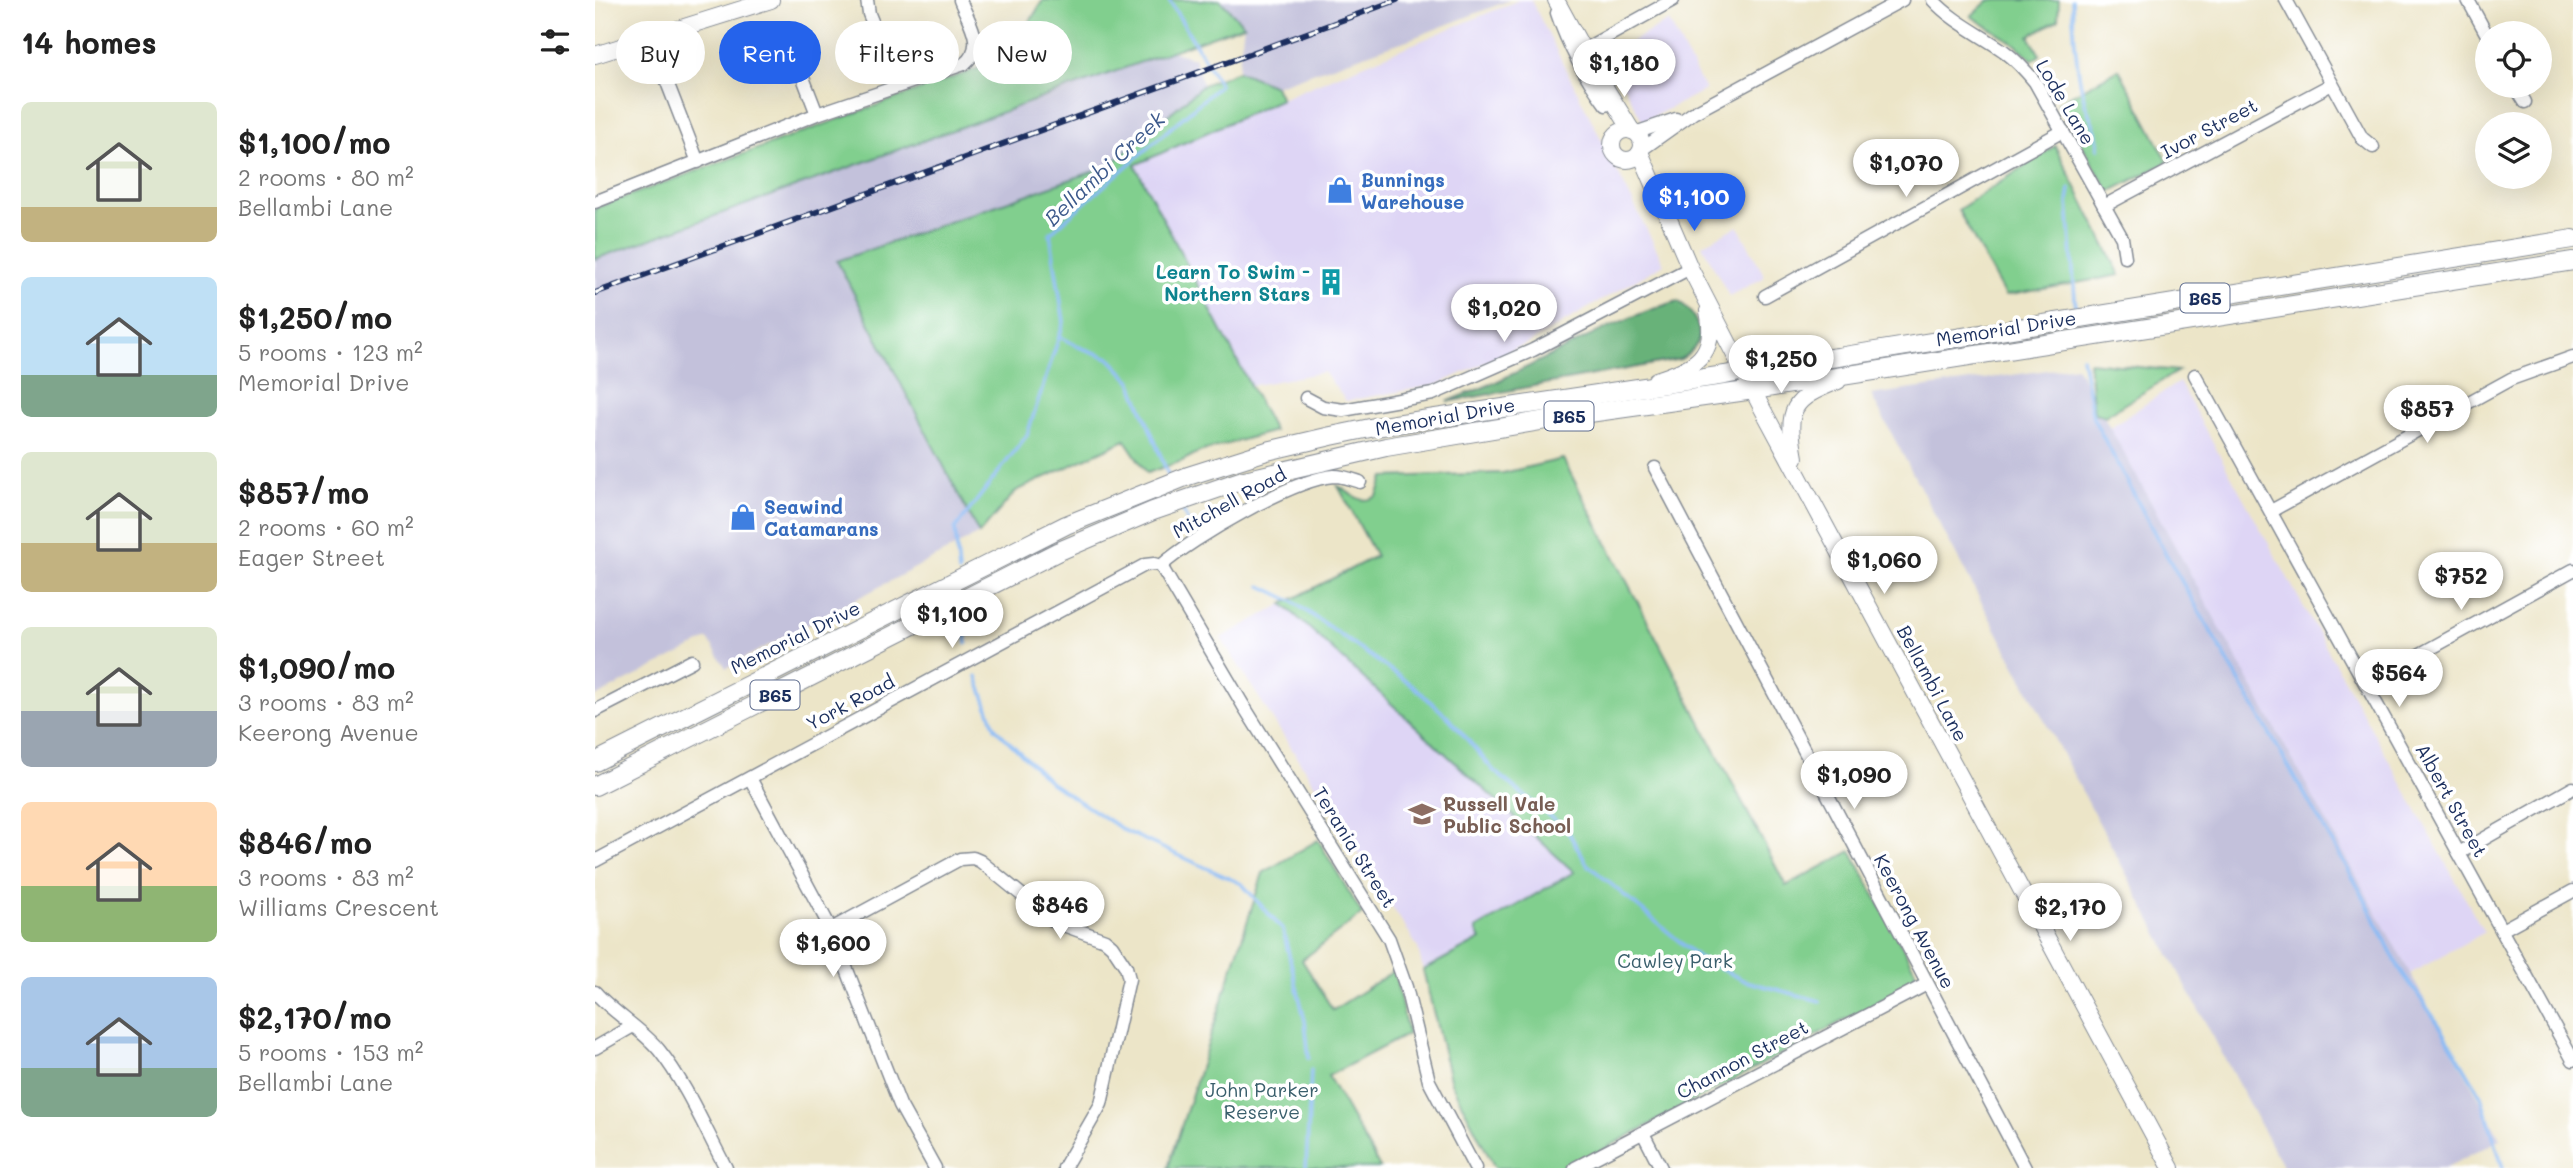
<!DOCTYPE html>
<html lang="en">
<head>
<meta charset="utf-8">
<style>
	:root { --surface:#fff; --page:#f6f6f6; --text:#222; --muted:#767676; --accent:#2563eb }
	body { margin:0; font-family:Mali,sans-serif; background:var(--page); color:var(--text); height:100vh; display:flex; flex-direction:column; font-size:26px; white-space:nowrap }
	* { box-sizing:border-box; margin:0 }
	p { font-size:23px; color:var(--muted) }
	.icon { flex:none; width:38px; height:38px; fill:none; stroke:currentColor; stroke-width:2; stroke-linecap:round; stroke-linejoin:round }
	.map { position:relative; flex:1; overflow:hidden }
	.details { display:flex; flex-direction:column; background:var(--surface); width:595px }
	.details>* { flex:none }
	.banner { position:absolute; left:21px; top:21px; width:665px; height:63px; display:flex; gap:14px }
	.tools { position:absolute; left:1880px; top:21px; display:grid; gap:14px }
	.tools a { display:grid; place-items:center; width:77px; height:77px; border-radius:50%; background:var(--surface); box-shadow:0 7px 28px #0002; font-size:35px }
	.price { position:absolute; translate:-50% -60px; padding:0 16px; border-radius:24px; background:#fff; color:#222; font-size:23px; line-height:46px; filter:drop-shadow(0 2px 4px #0008) }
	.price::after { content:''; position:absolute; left:50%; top:42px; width:21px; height:16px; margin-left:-10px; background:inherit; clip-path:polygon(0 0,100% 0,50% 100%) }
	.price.active { background:var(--accent); color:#fff }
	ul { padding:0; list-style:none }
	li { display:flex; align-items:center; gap:21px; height:175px; padding:0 21px }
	li span { display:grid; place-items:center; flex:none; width:196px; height:140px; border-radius:10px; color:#555 }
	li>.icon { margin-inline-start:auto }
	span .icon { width:84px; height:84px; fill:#fffc; stroke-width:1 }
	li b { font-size:30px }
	h2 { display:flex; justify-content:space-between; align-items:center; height:84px; padding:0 21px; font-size:30px }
	.chip { padding:0 24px; border-radius:32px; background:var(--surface); box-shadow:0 7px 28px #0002; font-size:24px; line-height:63px }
	.chip.active { background:var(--accent); color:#fff }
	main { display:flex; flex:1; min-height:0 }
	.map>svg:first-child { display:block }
</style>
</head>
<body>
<main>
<section class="details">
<h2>14 homes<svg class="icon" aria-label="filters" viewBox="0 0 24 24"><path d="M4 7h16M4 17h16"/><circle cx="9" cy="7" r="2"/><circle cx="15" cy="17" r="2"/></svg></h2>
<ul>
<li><span style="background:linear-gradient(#dfe7d0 75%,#c2b280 0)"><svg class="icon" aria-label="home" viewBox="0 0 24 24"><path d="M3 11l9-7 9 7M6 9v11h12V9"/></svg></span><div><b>$1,100/mo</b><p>2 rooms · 80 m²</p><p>Bellambi Lane</p></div></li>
<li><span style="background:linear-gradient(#bfe0f5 70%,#7fa58c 0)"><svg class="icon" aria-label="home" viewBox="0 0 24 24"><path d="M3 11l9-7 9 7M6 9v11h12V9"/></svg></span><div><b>$1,250/mo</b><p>5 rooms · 123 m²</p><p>Memorial Drive</p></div></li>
<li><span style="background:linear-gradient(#dfe7d0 65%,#c2b280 0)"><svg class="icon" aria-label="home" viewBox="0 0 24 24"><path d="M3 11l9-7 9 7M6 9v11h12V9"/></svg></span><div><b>$857/mo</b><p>2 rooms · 60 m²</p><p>Eager Street</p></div></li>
<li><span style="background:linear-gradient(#dfe7d0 60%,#9aa5b1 0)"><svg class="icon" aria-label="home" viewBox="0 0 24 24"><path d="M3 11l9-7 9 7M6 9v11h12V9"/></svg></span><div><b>$1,090/mo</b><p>3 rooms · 83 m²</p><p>Keerong Avenue</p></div></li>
<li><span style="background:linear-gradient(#ffd9b3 60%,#8fb573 0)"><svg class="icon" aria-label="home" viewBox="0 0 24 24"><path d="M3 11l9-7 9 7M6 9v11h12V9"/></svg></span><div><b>$846/mo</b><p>3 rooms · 83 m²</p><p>Williams Crescent</p></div></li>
<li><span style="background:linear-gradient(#a9c7e8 65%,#7fa58c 0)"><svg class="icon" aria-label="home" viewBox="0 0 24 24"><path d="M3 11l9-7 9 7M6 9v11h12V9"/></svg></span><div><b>$2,170/mo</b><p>5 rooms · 153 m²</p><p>Bellambi Lane</p></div></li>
</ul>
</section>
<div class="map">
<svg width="1978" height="1168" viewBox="0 0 1978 1168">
	<rect width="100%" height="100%" fill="#fff"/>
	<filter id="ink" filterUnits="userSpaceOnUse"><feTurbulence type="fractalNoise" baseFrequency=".0143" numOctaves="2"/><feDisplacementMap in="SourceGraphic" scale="14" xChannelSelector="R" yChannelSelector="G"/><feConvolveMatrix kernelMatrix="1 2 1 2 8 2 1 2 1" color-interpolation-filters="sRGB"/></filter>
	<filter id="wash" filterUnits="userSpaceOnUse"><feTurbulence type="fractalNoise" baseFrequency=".00686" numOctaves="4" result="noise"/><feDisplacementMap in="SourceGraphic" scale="28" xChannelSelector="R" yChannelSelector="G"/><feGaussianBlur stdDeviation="1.57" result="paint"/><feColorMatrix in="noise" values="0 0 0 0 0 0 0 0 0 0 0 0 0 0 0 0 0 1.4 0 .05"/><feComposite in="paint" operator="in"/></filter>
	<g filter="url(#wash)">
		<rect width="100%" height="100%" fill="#ece5c8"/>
		<!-- built -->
		<g fill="#ded5f5">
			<path d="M924,0h12l133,264 -136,79 -91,42 -91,16 -22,-29 -74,14 -115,-222 146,-65z"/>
			<path d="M1074,21l36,69 -62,32 -36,-67z"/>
			<path d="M1143,226l27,51 -36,19 -27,-51z"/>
			<path d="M1584,382l305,550 -74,42 -301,-546z"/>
			<path d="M688,604l164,151 127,117 -98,57 5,10 -58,31 -5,-22 -14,-23 -183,-287z"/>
		</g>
		<!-- industrial -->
		<g fill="#c3c1db">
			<path d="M625,0h290l-100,39 -135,47 -37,-15 6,-46z"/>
			<path d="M576,51l23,7 9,27 -94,81 -272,96 142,272 -253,134 -18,-29 -113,58v-438z"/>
			<path d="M1481,366l425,773 -56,29h-162l-412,-773z"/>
		</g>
		<!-- green -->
		<g fill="#81cf8e" stroke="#4e7f76" stroke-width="2">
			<path d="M448,0h177l24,25 -649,234v-51l398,-145 35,-38z"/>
			<path d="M1394,0h70l-1,20 -29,16 11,19 -7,5 -18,-16 -44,-28z"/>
			<path d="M1524,69l49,93 -59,30 -51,-89z"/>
			<path d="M643,71l37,15 6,13 -146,66 139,266 -75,21 -17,9 -35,12 -22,-33 -109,51 -37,43 -142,-273 272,-95 94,-81z"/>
			<path d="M1460,146l65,129 -115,21 -47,-86z"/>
			<path d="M1494,362l89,9 -73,45 -11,-3z"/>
			<path d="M968,459l223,427 65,-35 64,119c2,10 -1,12 -9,17l-337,181h-74l-44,-85 -28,-113 58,-31 -5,-10 98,-57 -291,-268 93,-48 -38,-70c15,8 22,20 39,10l7,-19 119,-4z"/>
			<path d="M723,840l44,74 -60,46 31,50 61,-39 14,63 -80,42 52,92h-212l95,-295z"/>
		</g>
		<!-- forest -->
		<path fill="#68b279" stroke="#42706c" stroke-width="2" d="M1083,301c14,9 29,31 16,47 -3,4 -9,8 -13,11l-234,43c18,-8 37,-14 55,-23 59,-27 113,-60 176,-78z"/>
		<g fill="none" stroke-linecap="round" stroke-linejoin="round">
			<!-- stream -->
			<g stroke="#88baf5" stroke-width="3.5">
				<path d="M1477,0c2,34 4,69 13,103 5,16 14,28 13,46"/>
				<path d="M1475,188l-2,14 8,110"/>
				<path d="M464,336l20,11 30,11 22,23 38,96"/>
				<path d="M1487,357l11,61 70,131 198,343 38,76 41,58 41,70 22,72"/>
				<path d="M586,507l8,17"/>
				<path d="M364,572l-4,-43 72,-94 37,-113 -14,-89 170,-148 -51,-85"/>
				<path d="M666,586l31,15 121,85 37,33 44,52 73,59 20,34 111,93 47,24 75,20"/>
				<path d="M367,608l5,35"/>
				<path d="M382,677l18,51 56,55 74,48 117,53 41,46 22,91 4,37"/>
				<path d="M711,1168l5,-98"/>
			</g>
		</g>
	</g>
	<g filter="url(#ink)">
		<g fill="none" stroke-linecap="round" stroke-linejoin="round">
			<defs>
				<g id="minor">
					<path d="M272,0l2,14 29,71"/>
					<path d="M1338,0c20,22 47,34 71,51 12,9 22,20 31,31l87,156 3,19"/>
					<path d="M1691,0l76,138 11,9"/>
					<path d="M1873,0l19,35"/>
					<path d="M962,13c11,33 29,65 49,92"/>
					<path d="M192,36l30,78"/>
					<path d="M988,50l90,-50"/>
					<path d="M70,77l33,85"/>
					<path d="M1920,86l10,16"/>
					<path d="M1040,133l41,-14"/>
					<path d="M1046,150l52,-37 209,-113"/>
					<path d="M0,202l222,-88 147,-50c23,-19 5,-41 -4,-64"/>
					<path d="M1509,206l228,-122"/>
					<path d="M1170,296l298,-165"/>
					<path d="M1600,375l378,685"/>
					<path d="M711,398l17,9 20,3 90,-16 100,-44 157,-82"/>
					<path d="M1060,468l370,700"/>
					<path d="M1676,511l240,-132 62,-22"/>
					<path d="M566,566l82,139 146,234 17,48 23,94 46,87"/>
					<path d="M566,566c31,-28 132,-87 173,-90 9,0 17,3 26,6"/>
					<path d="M1771,684l207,-114"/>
					<path d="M0,711l97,-50"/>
					<path d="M155,778l81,151 69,176 35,63"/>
					<path d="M1864,853l114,-65"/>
					<path d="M0,861l550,-296 9,-1 7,2"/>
					<path d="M236,929l129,-70 13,-1 7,3 75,61 50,18 7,6 14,21 3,12 -28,125 -37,64"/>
					<path d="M1907,930l71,-39"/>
					<path d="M0,992c19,22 46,36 64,58 28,35 46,79 67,118"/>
					<path d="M0,1048l38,-22"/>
					<path d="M1048,1133l18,35"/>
					<path d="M980,1168l352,-184"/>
				</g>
				<g id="secondary">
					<path d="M961,0l37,68 39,63"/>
					<path d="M0,55l176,-55"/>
					<circle cx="1032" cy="145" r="15"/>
					<path d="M1045,152l50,116 73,142 408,758"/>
					<path d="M1061,380c38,-12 62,-24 52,-69"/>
					<path d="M1200,458c-9,-49 -4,-59 43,-77"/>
				</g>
				<g id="primary">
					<path d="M0,762l471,-237 122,-49 79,-25 64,-15 44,-9 350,-52 39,-8 74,-10 735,-118"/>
					<path d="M0,786l462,-234 96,-41 87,-30 146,-34 196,-33 172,-24 819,-129"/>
				</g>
			</defs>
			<!-- minor casing -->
			<use href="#minor" stroke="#848a93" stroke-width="15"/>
			<!-- secondary casing -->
			<use href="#secondary" stroke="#848a93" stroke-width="18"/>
			<!-- primary casing -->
			<use href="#primary" stroke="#848a93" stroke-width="20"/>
			<!-- minor -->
			<use href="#minor" stroke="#fff" stroke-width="12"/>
			<!-- secondary -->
			<use href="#secondary" stroke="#fff" stroke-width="16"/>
			<!-- primary -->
			<use href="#primary" stroke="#fff" stroke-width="18"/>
			<defs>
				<path id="rail" d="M0,293l802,-293"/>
			</defs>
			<!-- rail casing -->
			<use href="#rail" stroke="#1b2f5e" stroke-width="6"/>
			<!-- rail -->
			<use href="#rail" stroke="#fff" stroke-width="3.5" stroke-dasharray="10" stroke-linecap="butt"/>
		</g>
	</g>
	<!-- icons -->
	<defs>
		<symbol id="shop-bare" viewBox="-9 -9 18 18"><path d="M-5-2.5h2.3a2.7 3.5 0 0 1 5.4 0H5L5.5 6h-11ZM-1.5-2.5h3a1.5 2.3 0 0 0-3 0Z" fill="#3f7fe0" stroke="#fff" stroke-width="2.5" paint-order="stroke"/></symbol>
		<symbol id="building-bare" viewBox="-9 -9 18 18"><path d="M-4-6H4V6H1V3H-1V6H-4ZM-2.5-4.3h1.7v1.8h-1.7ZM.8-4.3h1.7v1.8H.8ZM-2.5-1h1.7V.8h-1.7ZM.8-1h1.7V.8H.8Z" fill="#0f9aa8" stroke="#fff" stroke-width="2.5" paint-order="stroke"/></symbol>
		<symbol id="school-bare" viewBox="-9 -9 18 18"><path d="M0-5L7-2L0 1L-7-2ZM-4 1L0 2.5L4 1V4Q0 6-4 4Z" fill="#8d6e63" stroke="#fff" stroke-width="2.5" paint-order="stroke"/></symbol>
	</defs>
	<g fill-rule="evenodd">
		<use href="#shop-bare" x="726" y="171" width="38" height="38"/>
		<use href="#building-bare" x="717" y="263" width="38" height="38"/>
		<use href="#shop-bare" x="129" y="498" width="38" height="38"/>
		<use href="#school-bare" x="808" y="795" width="38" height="38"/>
	</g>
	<g text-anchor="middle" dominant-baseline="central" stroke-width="7" stroke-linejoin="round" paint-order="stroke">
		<!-- shield labels -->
		<g fill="#fff" stroke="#5f6d8e" stroke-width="2">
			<rect x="1585.5" y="283.5" width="49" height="29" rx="5"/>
			<rect x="949.5" y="401.5" width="49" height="29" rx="5"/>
			<rect x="155.5" y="680.5" width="49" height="29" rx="5"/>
		</g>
		<g font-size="18" font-weight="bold" fill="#1b2f5e">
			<text x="1610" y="298">B65</text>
			<text x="974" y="416">B65</text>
			<text x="180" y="695">B65</text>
		</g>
		<!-- street labels -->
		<g font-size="19" fill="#1b2f5e" stroke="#fff">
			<text transform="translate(1471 102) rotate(59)">Lode Lane</text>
			<text transform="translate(1614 128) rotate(-28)">Ivor Street</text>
			<text transform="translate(1411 328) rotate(-9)">Memorial Drive</text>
			<text transform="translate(850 416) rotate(-10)">Memorial Drive</text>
			<text transform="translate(634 502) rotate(-29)">Mitchell Road</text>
			<text transform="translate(200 637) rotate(-26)">Memorial Drive</text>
			<text transform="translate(1338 683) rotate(62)">Bellambi Lane</text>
			<text transform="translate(255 702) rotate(-28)">York Road</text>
			<text transform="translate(1857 800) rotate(61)">Albert Street</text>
			<text transform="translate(760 847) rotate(58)">Terania Street</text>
			<text transform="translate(1320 921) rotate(62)">Keerong Avenue</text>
			<text transform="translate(1147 1059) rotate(-28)">Channon Street</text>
		</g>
		<!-- shop labels -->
		<g font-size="19" font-weight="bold" fill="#366cbe" stroke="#fff" text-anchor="start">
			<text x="766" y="179">Bunnings<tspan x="766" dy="22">Warehouse</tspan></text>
			<text x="169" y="506">Seawind<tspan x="169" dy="22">Catamarans</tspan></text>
		</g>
		<!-- culture labels -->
		<g font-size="19" font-weight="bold" fill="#0d838f" stroke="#fff" text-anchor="end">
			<text x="715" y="271">Learn To Swim -<tspan x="715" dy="22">Northern Stars</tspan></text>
		</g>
		<!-- education labels -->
		<g font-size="19" font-weight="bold" fill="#785e54" stroke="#fff" text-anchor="start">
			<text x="848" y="803">Russell Vale<tspan x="848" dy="22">Public School</tspan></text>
		</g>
		<!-- park labels -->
		<g font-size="19" fill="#3a5f6c" stroke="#fff">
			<text x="1080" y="960">Cawley Park</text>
			<text x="667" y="1089">John Parker<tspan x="667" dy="22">Reserve</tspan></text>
		</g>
		<!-- water labels -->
		<g font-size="21" font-style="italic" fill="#3c598b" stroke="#fff">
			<text transform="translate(509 168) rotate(-43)">Bellambi Creek</text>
		</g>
	</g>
</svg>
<div class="tools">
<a><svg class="icon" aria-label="locate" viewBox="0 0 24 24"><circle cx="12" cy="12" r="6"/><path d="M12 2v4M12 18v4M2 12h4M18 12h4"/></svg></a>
<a><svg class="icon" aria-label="layers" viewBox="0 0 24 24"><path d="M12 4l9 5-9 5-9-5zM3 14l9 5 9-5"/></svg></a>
</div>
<b class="price" style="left:1029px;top:99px">$1,180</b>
<b class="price" style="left:1311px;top:199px">$1,070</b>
<b class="price active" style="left:1099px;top:233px">$1,100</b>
<b class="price" style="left:909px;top:344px">$1,020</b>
<b class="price" style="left:1186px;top:395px">$1,250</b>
<b class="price" style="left:1832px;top:445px">$857</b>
<b class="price" style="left:1289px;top:596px">$1,060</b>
<b class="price" style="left:1866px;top:612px">$752</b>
<b class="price" style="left:357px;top:650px">$1,100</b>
<b class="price" style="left:1804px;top:709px">$564</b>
<b class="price" style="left:1259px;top:811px">$1,090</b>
<b class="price" style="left:465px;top:941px">$846</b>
<b class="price" style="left:1475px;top:943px">$2,170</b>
<b class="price" style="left:238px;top:979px">$1,600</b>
<div class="banner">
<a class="chip">Buy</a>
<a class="chip active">Rent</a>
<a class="chip">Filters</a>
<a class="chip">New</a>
</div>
</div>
</main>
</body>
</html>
